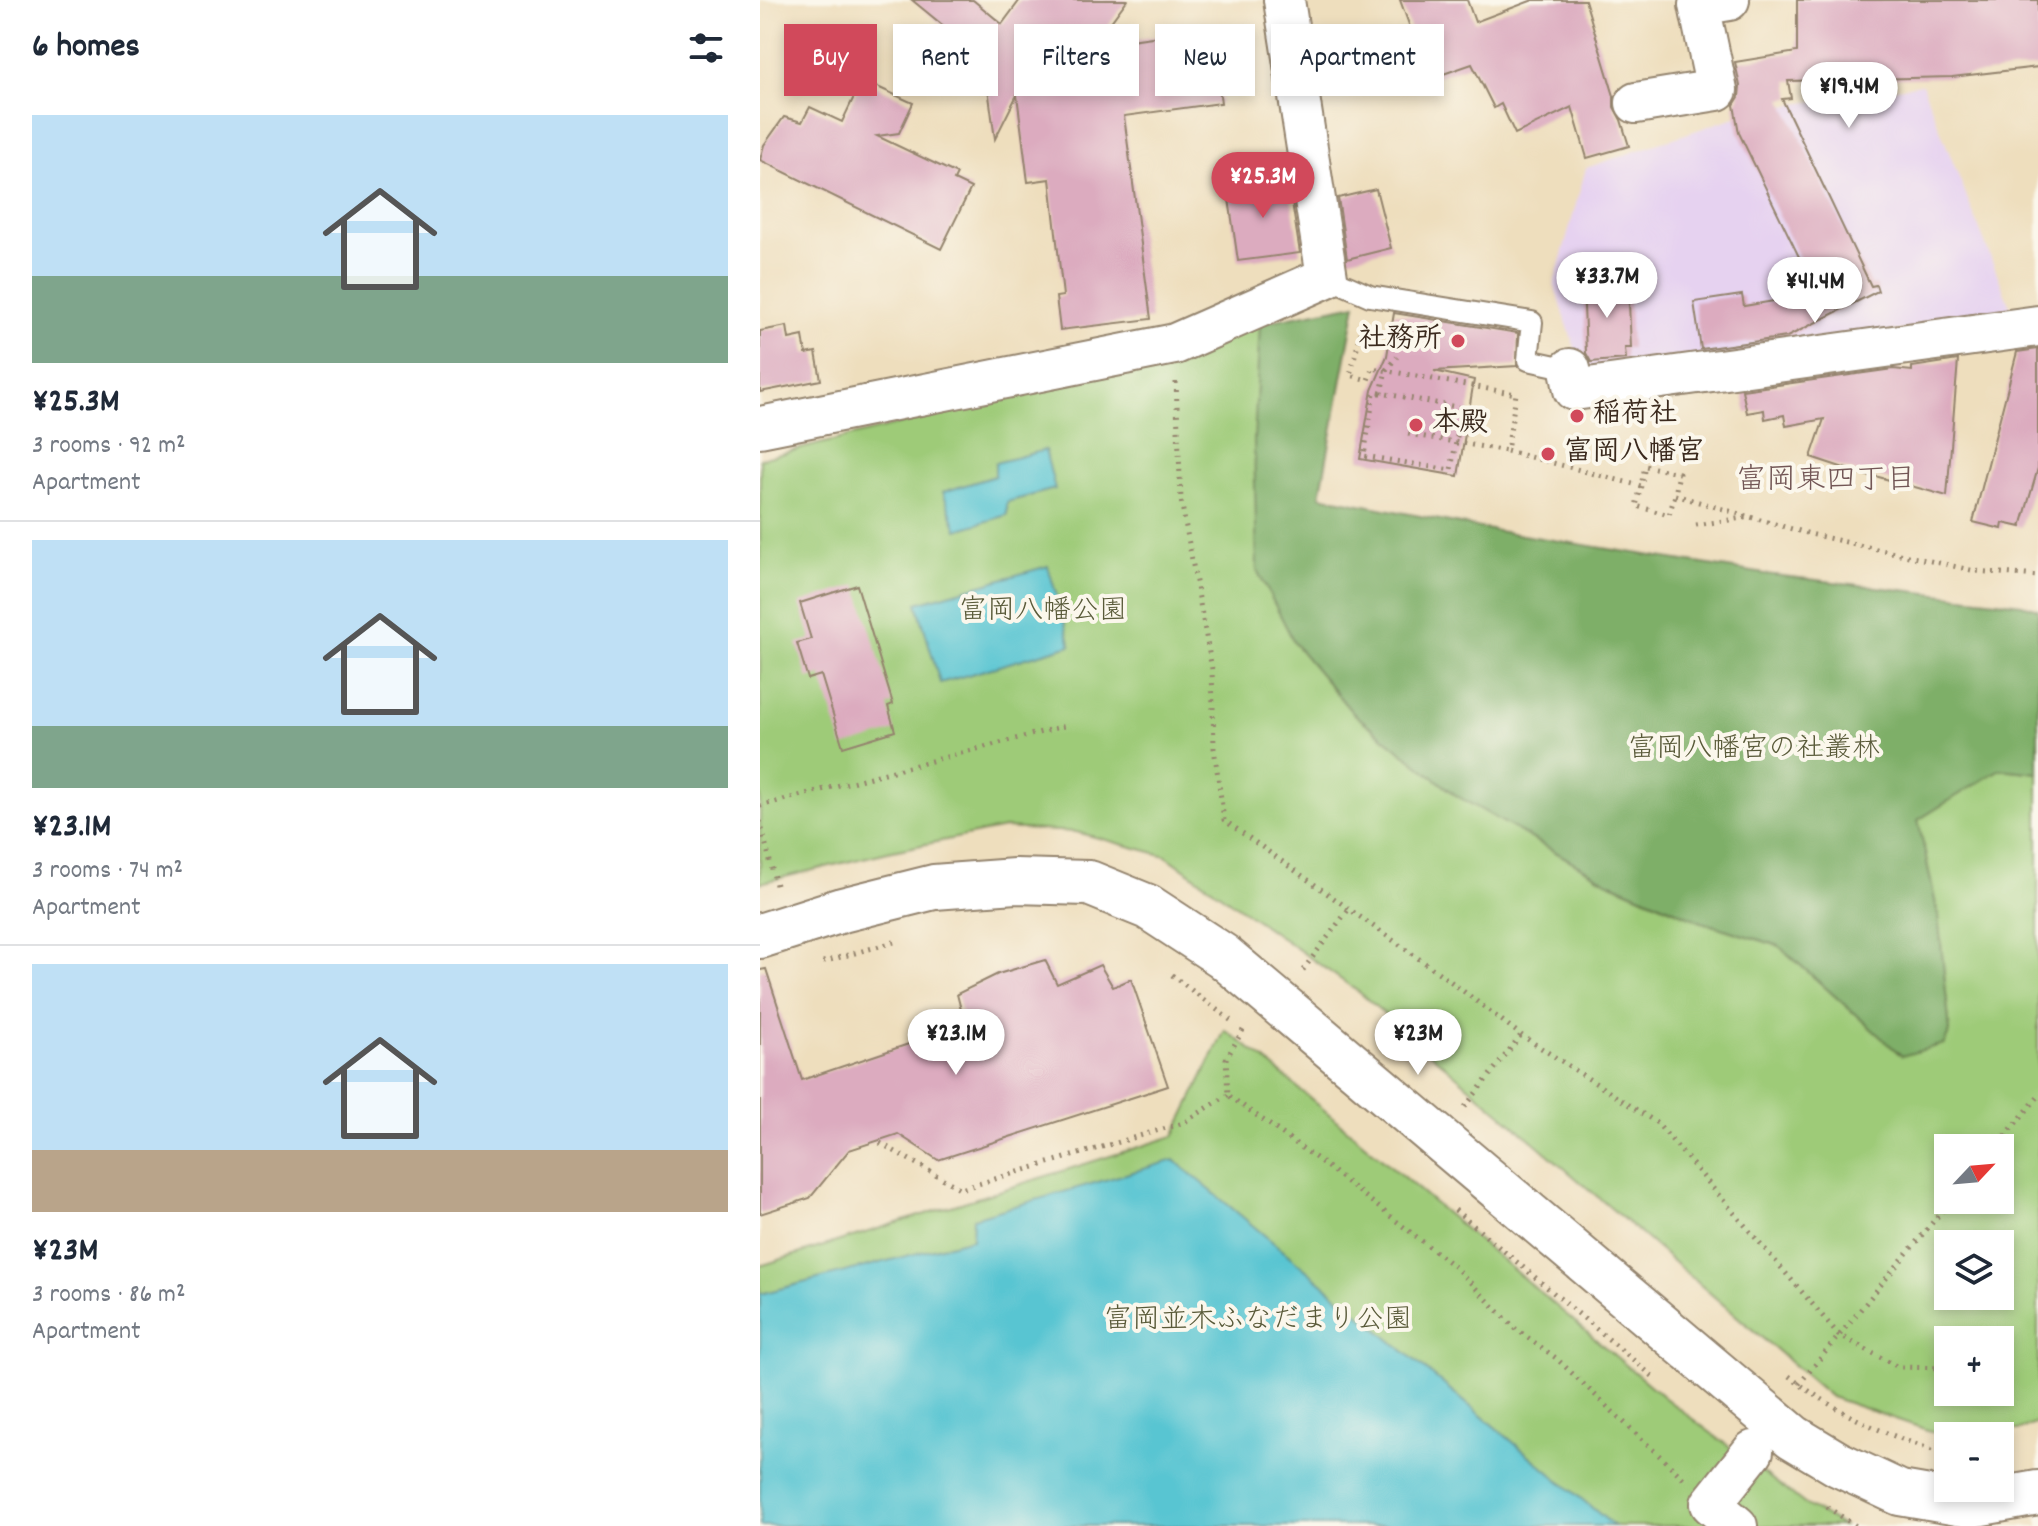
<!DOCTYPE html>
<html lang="en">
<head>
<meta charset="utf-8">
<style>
	:root { --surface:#fff; --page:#f6f6f7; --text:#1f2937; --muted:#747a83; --line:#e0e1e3; --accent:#d1495b }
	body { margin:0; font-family:Dekko,"Klee One",sans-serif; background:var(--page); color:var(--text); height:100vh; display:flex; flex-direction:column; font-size:30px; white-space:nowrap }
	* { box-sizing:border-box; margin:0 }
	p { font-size:26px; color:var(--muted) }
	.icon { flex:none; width:44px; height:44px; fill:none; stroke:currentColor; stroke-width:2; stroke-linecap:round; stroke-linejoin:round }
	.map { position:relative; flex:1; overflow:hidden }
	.panel { display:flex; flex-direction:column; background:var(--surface); width:760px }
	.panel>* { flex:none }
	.guide { position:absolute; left:24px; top:24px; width:760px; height:72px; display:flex; gap:16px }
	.needle { width:52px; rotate:64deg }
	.tools { position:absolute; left:1174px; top:1134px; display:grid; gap:16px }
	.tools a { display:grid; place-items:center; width:80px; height:80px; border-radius:0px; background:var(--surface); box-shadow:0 4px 12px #0003; font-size:40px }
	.price { position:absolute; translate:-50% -68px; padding:0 18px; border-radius:28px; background:#fff; color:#222; font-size:26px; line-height:52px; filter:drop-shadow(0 2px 4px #0008) }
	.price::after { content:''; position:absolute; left:50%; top:48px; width:24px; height:18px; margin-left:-12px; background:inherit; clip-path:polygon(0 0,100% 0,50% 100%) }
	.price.on { background:var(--accent); color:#fff }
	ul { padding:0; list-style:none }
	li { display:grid; align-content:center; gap:16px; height:424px; padding:0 32px }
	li+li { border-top:2px solid var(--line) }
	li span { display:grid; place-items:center; height:248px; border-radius:0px; color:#555 }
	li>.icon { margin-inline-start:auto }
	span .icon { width:144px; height:144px; fill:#fffc; stroke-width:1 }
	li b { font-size:34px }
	h2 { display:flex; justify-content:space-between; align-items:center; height:96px; padding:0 32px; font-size:34px }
	.tag { padding:0 28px; border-radius:0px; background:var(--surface); box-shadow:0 4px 12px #0003; font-size:28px; line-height:72px }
	.tag.on { background:var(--accent); color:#fff }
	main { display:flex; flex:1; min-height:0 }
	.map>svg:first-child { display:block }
</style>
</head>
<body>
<main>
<section class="panel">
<h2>6 homes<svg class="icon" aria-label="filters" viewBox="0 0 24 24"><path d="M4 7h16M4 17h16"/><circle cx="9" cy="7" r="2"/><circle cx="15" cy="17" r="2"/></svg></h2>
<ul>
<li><span style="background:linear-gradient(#bfe0f5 65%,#7fa58c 0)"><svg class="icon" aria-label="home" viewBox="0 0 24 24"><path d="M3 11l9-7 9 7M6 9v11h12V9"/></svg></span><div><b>¥25.3M</b><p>3 rooms · 92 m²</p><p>Apartment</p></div></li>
<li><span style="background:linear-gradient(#bfe0f5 75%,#7fa58c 0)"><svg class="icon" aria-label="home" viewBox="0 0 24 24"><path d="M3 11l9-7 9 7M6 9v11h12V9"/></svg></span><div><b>¥23.1M</b><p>3 rooms · 74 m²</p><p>Apartment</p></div></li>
<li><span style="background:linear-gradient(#bfe0f5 75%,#b9a48a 0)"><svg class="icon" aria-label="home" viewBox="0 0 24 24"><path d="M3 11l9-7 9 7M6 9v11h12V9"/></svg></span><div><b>¥23M</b><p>3 rooms · 86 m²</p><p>Apartment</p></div></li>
</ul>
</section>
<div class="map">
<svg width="1278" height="1526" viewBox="0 0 1278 1526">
	<rect width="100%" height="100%" fill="#fbf7ec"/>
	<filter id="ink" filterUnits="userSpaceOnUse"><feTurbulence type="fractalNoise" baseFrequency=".0125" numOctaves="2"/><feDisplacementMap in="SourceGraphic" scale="16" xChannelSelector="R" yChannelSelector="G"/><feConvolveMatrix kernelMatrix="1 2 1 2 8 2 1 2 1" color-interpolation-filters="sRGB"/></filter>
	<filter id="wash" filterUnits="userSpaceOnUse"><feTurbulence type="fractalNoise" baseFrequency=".006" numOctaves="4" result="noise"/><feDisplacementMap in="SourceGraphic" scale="32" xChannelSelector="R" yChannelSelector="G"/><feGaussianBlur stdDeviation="1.8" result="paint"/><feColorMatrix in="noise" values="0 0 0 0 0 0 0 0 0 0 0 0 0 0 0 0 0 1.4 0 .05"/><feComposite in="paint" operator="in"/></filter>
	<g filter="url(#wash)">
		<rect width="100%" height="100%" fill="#eedebd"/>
		<!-- built -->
		<path fill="#e6d2f0" d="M1162,84l91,230 -429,62 -30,-92 32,-116 167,-57z"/>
		<!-- green -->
		<g fill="#9ecb78" stroke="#6c7a4b" stroke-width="2" fill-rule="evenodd">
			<path d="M500,323l35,321 57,68 105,84 149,85 96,41 77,24 123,110 48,-25 -12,-116 -20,-95 82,-51 38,4v650l-19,7 -80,4 -108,-37 -471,-404 -194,-137 -90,-24 -72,-4 -116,24 -128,31v-424l439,-110zM1188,1148h52v52h-52zM1188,1244h52v52h-52zM1188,1340h52v52h-52z"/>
			<path d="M465,1030l39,29 401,339 141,107 37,21h-1083v-260l414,-130z"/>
		</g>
		<!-- forest -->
		<path fill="#7eaf68" stroke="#5c6c43" stroke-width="2" d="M596,304l-36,192 165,33 280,45 257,30 16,5v164l-38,-4 -82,51 20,95 12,116 -6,13 -42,12 -123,-110 -77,-24 -95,-41 -150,-85 -105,-84 -57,-68 -38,-74 -3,-129 6,-118z"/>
		<!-- water -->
		<g fill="#59c5d2" stroke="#4a7878" stroke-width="2">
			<path d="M285,450l10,39 -48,13v13l-50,15 -14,-38 52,-16v-13z"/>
			<path d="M288,566l23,79 -131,38 -23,-80z"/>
			<path d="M414,1160l440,366h-854v-232l212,-55 1,-21z"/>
		</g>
		<g id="blocks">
			<!-- building -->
			<g fill="#dcabbf">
				<path d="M152,0h61l29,24 18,-24h107l-33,45 117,-16 10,74 -97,13 27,203 -91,11 -4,-33 7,-1 -13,-117 -22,3 -11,-87 -22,44 -11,-80z"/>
				<path d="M640,0h67l8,22 58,-22h52l29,96v11l7,13 8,26 -42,12 -15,-51 -57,27 -14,-30 -7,4 -22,-44 -43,15z"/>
				<path d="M1037,0h241v67l-86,10 -164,4 3,17 -9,1 89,187 5,-1 2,6 -91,46 -86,12 -7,-47 48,-7 2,11 73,-12 -78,-161 -5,-28 5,-8 1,-11 -5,-24 62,-10z"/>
				<path d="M102,80l51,23 -14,30 -22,3 80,38 -3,6 17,8 -30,61 -181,-89 4,-15 20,-28 18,5 8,-15 32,15z"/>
				<path d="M523,177l3,19h5l9,57 -62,8 -11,-76z"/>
				<path d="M616,189l15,59 -44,11 -9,-61z"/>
				<path d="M868,280l3,68h-6l1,11 -35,3 -5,-9 -3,-70z"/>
				<path d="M634,313l124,20 -1,33 -83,5 40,9 -16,96 -98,-17 12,-69 15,-34z"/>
				<path d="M27,326l2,13 14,-3 3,18 10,-2 5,28 -61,12v-61z"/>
				<path d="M1278,349v119l-17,59 -18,-4 -1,6 -29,-7 44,-170z"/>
				<path d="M1198,360l-11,136 -72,-20 -1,2 -63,-21 13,-38 -38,7 -2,-11 -19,4 -1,-9 -17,3 -5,-23 151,-21 19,2v-4z"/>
				<path d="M97,585l36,119 -5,2 7,25 -52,16 -22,-72 -13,4 -11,-36 14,-4 -11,-36z"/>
				<path d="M285,960l12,24 43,-19 13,22 18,-8 37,107 -230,74 -40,-26 -49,16 -39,48 -50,16v-244l6,-1 36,111 163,-55 -8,-31 41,-20z"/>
			</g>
		</g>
	</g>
	<g filter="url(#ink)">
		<use href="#blocks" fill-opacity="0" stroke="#94846e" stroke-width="2"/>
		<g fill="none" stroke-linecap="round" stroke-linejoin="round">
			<defs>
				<path id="lane" d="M567,277l43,19 162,26 -4,38 42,9"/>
				<g id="street">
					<path d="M876,103l81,-13 -18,-85 30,-5"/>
					<path d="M810,369l4,21 464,-64"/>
					<path d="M0,427l415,-83 152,-67 -43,-277"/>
					<path d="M977,1526l-26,-22 42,-53"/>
				</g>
				<path id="secondary" d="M0,936l82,-26 92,-23 81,-6 74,2 59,24 75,49 570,481 45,27 62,29 70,12 68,-12"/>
			</defs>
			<!-- lane casing -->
			<use href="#lane" stroke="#94846e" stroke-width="24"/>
			<!-- street casing -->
			<use href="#street" stroke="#94846e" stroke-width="44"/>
			<!-- secondary casing -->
			<use href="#secondary" stroke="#94846e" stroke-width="48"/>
			<!-- path -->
			<g stroke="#94846e" stroke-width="5" stroke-dasharray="2 6" stroke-linecap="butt">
				<path d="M603,324l-13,51 18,5 4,-12 144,26 -9,57 134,35 4,-20 34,7 -4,22 75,22"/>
				<path d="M416,382l5,118 31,169 2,79 10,72 222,158 75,57 136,88 181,211 60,33 50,1"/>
				<path d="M621,393h-7l-10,63 87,14 11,-62 -81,-15 5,-23 11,-13"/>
				<path d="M648,434l99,17"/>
				<path d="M881,486l-5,20 33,9 6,-20"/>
				<path d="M936,525l54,-8 60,17 165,37 63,5"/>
				<path d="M0,806l308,-81"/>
				<path d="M0,821l17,68"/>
				<path d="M63,962l71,-20"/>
				<path d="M543,970l45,-60"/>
				<path d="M412,975l62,48"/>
				<path d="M483,1030l-17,29 2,36 88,63 139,109 61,62 40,29 128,121"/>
				<path d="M705,1107l56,-72"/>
				<path d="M120,1143l81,46 222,-66 45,-28"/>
				<path d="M1235,1148l43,-51"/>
				<path d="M695,1210l201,169"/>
				<path d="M1029,1376c48,38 101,61 159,79"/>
				<path d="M1039,1384l152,-184"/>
				<path d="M1067,1507l29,19"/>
			</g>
			<!-- lane -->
			<use href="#lane" stroke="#fff" stroke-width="20"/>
			<!-- street -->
			<use href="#street" stroke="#fff" stroke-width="40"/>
			<!-- secondary -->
			<use href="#secondary" stroke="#fff" stroke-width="44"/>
		</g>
	</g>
	<!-- markers -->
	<g fill="#d1495b" stroke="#fbf7ec" stroke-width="3">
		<circle cx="698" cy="341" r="8"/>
		<circle cx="817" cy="416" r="8"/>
		<circle cx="656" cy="425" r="8"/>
		<circle cx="788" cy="454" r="8"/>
	</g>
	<g text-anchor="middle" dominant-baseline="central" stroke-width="8" stroke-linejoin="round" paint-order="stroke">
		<!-- poi labels -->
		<g font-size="28" font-weight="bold" fill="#3b2a1e" stroke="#fbf7ec" text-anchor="start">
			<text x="682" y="341" text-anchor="end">社務所</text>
			<text x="833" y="416">稲荷社</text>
			<text x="672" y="425">本殿</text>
			<text x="804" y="454">富岡八幡宮</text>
		</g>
		<!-- park labels -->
		<g font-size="28" fill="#595a39" stroke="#fbf7ec">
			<text x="283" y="613">富岡八幡公園</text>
			<text x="994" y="751">富岡八幡宮の社叢林</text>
			<text x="498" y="1322">富岡並木ふなだまり公園</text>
		</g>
		<!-- neighbourhood labels -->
		<g font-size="30" fill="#735756" stroke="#fbf7ec">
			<text x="1066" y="482">富岡東四丁目</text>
		</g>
	</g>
</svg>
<div class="tools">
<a><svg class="needle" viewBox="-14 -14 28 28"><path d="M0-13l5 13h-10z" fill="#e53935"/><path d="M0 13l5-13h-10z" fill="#747a83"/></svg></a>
<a><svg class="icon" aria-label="layers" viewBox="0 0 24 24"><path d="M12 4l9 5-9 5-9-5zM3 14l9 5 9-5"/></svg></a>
<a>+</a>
<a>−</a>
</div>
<b class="price" style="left:1089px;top:130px">¥19.4M</b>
<b class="price on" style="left:503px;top:220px">¥25.3M</b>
<b class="price" style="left:847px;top:320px">¥33.7M</b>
<b class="price" style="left:1055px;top:325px">¥41.4M</b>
<b class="price" style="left:196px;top:1077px">¥23.1M</b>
<b class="price" style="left:658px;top:1077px">¥23M</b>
<div class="guide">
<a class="tag on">Buy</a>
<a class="tag">Rent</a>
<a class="tag">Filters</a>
<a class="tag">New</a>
<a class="tag">Apartment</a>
</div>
</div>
</main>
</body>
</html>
